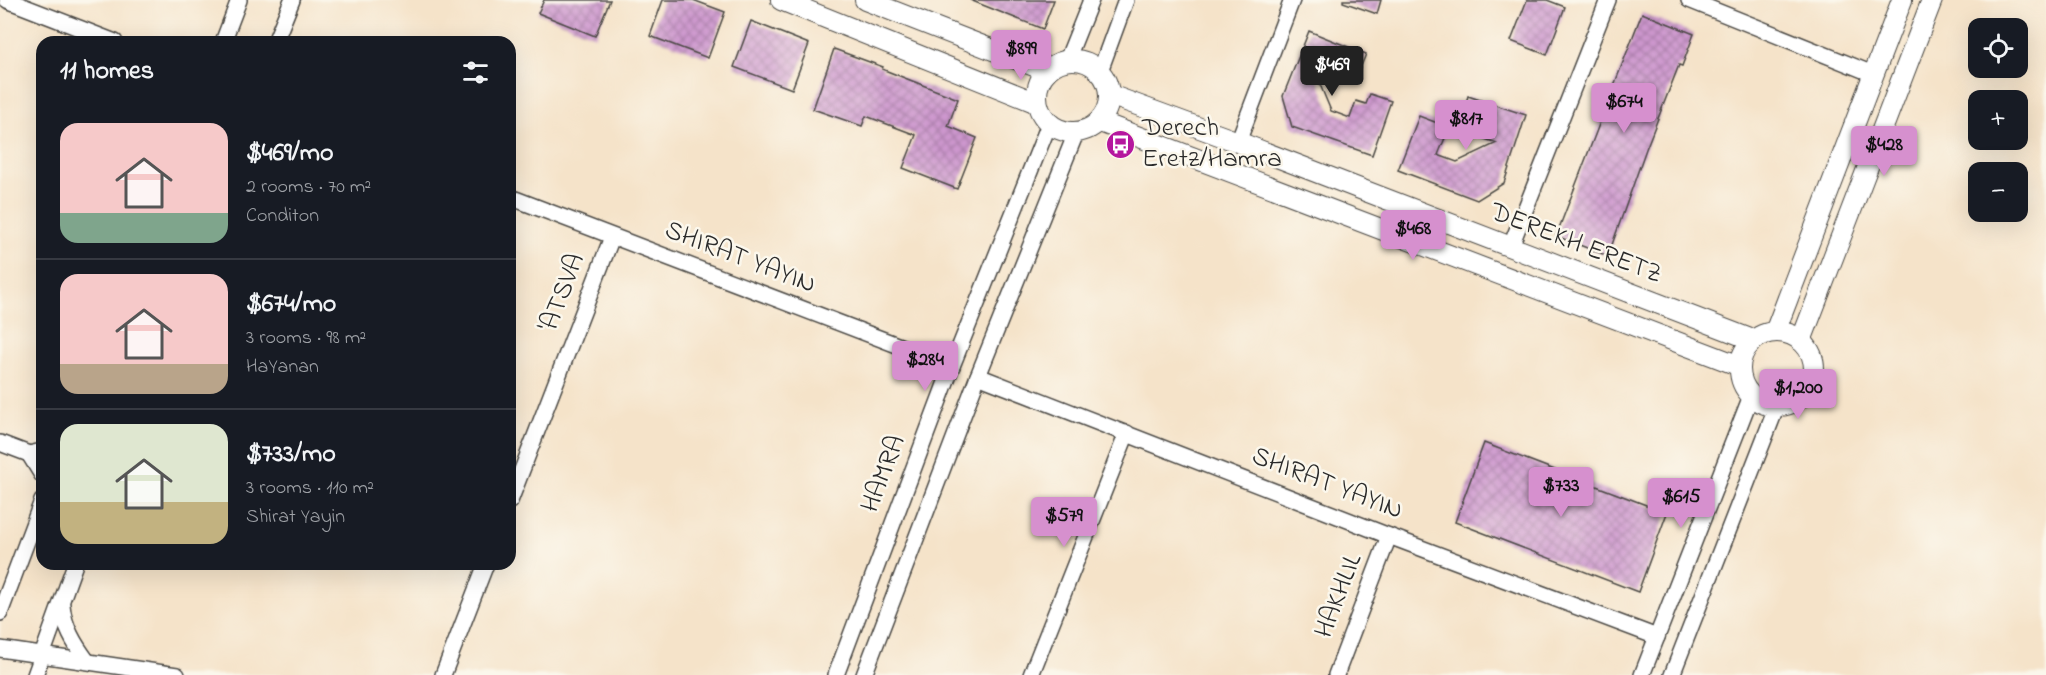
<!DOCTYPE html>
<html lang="en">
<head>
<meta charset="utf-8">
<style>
	:root { --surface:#171b24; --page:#242831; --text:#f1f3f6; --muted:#9ea1a6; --line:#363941; --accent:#d690ce }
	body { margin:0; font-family:"Indie Flower",sans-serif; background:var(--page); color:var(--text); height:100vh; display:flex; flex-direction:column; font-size:22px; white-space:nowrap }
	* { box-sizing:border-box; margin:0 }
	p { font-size:20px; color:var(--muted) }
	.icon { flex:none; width:33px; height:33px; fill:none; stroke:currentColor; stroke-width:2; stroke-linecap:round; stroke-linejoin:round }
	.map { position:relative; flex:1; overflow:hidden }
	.details { position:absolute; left:36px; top:36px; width:480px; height:534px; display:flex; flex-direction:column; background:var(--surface); border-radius:18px; box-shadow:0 6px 24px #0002 }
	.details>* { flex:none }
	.controls { position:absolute; left:1968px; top:18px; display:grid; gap:12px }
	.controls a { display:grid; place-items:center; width:60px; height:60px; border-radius:12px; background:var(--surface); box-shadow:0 6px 24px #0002; font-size:30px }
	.price { position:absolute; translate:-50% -51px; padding:0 14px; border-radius:6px; background:var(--accent); color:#111; font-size:20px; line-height:39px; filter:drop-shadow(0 2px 3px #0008) }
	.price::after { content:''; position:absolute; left:50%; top:36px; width:18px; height:14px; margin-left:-9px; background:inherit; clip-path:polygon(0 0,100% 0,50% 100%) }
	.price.active { background:#222; color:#fff }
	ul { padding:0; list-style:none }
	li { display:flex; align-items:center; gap:18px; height:150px; padding:0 24px }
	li+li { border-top:2px solid var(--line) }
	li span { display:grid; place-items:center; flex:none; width:168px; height:120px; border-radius:18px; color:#555 }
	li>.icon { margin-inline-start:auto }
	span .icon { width:72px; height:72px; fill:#fffc; stroke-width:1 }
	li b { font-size:26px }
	h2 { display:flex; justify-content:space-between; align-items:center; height:72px; padding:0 24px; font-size:26px }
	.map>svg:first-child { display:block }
</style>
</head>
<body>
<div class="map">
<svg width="2046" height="675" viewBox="0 0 2046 675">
	<defs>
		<pattern id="building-cross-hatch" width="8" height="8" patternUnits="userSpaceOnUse" patternTransform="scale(1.5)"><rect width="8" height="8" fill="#cd97ce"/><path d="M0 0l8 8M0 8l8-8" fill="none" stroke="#a77ba7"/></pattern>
	</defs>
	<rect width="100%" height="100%" fill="#fbf7ec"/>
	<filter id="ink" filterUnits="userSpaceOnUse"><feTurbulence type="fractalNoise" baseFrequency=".0167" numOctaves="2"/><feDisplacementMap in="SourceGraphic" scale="12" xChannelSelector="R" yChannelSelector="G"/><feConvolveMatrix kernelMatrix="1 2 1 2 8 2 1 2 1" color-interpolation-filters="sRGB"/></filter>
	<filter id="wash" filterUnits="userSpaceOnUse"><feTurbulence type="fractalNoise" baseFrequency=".008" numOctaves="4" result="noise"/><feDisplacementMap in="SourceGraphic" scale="24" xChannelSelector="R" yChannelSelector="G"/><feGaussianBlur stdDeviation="1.35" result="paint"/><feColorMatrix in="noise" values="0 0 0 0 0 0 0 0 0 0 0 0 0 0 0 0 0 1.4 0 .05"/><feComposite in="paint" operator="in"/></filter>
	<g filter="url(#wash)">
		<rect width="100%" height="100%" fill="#f5e3c9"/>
		<g id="blocks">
			<!-- building -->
			<g fill="url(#building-cross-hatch)">
				<path d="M544,0h66l-15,36 -57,-23z"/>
				<path d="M663,0h30l32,12 -17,46 -58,-22z"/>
				<path d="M970,0h84l-11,29z"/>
				<path d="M1343,0h38l-4,14 -34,-12z"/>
				<path d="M1527,0h20l18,7 -18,48 -36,-14z"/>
				<path d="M1642,13l52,21 -12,32 -3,-1 -33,84 -38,107 -52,-20z"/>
				<path d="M751,21l58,23 -17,45 -58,-22z"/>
				<path d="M1309,31l57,23 -9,22 -9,-4 -4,11 -30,-13 17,41 19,7 6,-17 10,3 4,-10 21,7 -19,54 -80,-28 -9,-31z"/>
				<path d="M834,49l49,18 -1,2 76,30 -10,27 29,12 -20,51 -54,-21 13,-33 -50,-19 -4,10 -49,-17z"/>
				<path d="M1468,96l58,19 -22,68 -27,17 -79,-30 21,-54 21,8 -4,10 9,4 -7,17 19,7 40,-19 -31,-10 4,-12 -9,-2z"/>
				<path d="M1484,443l183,70 -29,79 -183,-70z"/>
			</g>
		</g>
	</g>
	<g filter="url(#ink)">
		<use href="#blocks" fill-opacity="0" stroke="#494743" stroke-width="1.5"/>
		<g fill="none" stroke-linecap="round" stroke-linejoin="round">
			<defs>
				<g id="minor">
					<path d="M7,0l108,42"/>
					<path d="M1689,0l184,74"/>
					<path d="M223,42l16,-42"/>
					<path d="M275,42l17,-42"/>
					<path d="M1067,60l24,-60"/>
					<path d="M1100,71l26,-71"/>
					<path d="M1238,142l54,-142"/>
					<path d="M510,197l442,169"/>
					<path d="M1510,248l98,-248"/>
					<path d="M978,376l411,160 268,101"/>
					<path d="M0,443l29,11"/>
					<path d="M42,451l-13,3 13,21"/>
					<path d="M510,501l102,-264"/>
					<path d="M62,605c2,22 12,38 25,56"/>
					<path d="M0,613l42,-112"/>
					<path d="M0,649l177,26"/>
					<path d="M35,675l40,-111"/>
					<path d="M443,675l43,-111"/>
					<path d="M836,675l116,-309 97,-242"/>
					<path d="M864,675l114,-299 98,-243"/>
					<path d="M1031,675l96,-242"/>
					<path d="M1336,675l53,-139"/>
					<path d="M1642,675l109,-279"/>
					<path d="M1672,675l105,-269"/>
				</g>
				<g id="major">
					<path d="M781,0l256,103"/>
					<path d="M865,0l182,71"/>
					<circle cx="1073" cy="96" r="36"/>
					<path d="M1110,95l128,47 515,198"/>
					<path d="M1100,122l640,244"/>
					<path d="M1775,332l127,-332"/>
					<circle cx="1777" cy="369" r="37"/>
					<path d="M1801,341l131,-341"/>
				</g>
			</defs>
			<!-- minor casing -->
			<use href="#minor" stroke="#494743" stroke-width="18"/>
			<!-- major casing -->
			<use href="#major" stroke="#494743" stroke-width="22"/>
			<!-- minor -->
			<use href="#minor" stroke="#fff" stroke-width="15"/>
			<!-- major -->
			<use href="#major" stroke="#fff" stroke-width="20"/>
		</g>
	</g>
	<!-- icons -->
	<defs>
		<symbol id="bus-disc" viewBox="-11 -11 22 22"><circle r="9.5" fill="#b5179e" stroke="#fbf7ec"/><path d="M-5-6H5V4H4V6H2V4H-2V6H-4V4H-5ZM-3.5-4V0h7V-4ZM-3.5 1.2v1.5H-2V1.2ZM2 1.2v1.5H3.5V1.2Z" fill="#fff"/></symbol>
	</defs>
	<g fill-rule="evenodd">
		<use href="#bus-disc" x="1104" y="128" width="33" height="33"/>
	</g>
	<g text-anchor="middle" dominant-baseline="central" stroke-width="5" stroke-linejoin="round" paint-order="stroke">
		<!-- poi labels -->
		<g font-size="27" fill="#2b2b2b" stroke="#fbf7ec" text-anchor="start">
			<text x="1142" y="128">Derech<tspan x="1142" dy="31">Eretz/Hamra</tspan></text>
		</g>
		<!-- street labels -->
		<g font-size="27" fill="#2b2b2b" stroke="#fbf7ec">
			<text transform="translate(1576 244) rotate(21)">DEREKH ERETZ</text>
			<text transform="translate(740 258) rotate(21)">SHIRAT YAYIN</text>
			<text transform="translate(563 293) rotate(-69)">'ATSVA</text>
			<text transform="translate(884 474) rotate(-69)">HAMRA</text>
			<text transform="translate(1327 484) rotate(21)">SHIRAT YAYIN</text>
			<text transform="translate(1339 596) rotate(-69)">HAKHLIL</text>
		</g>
	</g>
</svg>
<div class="controls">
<a><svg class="icon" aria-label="locate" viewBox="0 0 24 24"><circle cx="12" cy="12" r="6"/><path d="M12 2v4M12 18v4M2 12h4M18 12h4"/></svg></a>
<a>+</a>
<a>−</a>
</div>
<b class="price" style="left:1021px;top:81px">$899</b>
<b class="price active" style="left:1332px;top:97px">$469</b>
<b class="price" style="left:1624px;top:134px">$674</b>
<b class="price" style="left:1466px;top:151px">$817</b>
<b class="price" style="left:1884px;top:177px">$428</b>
<b class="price" style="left:1413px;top:261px">$468</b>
<b class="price" style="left:925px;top:392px">$284</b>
<b class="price" style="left:1798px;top:420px">$1,200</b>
<b class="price" style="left:1561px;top:518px">$733</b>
<b class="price" style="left:1681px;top:529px">$615</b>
<b class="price" style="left:1064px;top:548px">$579</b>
<section class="details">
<h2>11 homes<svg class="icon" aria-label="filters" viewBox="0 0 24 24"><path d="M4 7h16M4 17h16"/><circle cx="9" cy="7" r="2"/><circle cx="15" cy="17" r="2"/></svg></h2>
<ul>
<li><span style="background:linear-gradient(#f6c9c9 75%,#7fa58c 0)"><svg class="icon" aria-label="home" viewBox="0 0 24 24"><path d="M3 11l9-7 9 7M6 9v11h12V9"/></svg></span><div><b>$469/mo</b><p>2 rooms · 70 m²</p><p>Conditon</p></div></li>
<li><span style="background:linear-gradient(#f6c9c9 75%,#b9a48a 0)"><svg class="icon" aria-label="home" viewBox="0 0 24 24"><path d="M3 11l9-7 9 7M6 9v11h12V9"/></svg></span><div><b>$674/mo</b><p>3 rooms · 98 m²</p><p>HaYanan</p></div></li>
<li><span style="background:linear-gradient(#dfe7d0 65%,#c2b280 0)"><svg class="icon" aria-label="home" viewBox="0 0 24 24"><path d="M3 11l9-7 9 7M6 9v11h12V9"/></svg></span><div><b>$733/mo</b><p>3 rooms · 110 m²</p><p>Shirat Yayin</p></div></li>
</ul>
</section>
</div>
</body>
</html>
